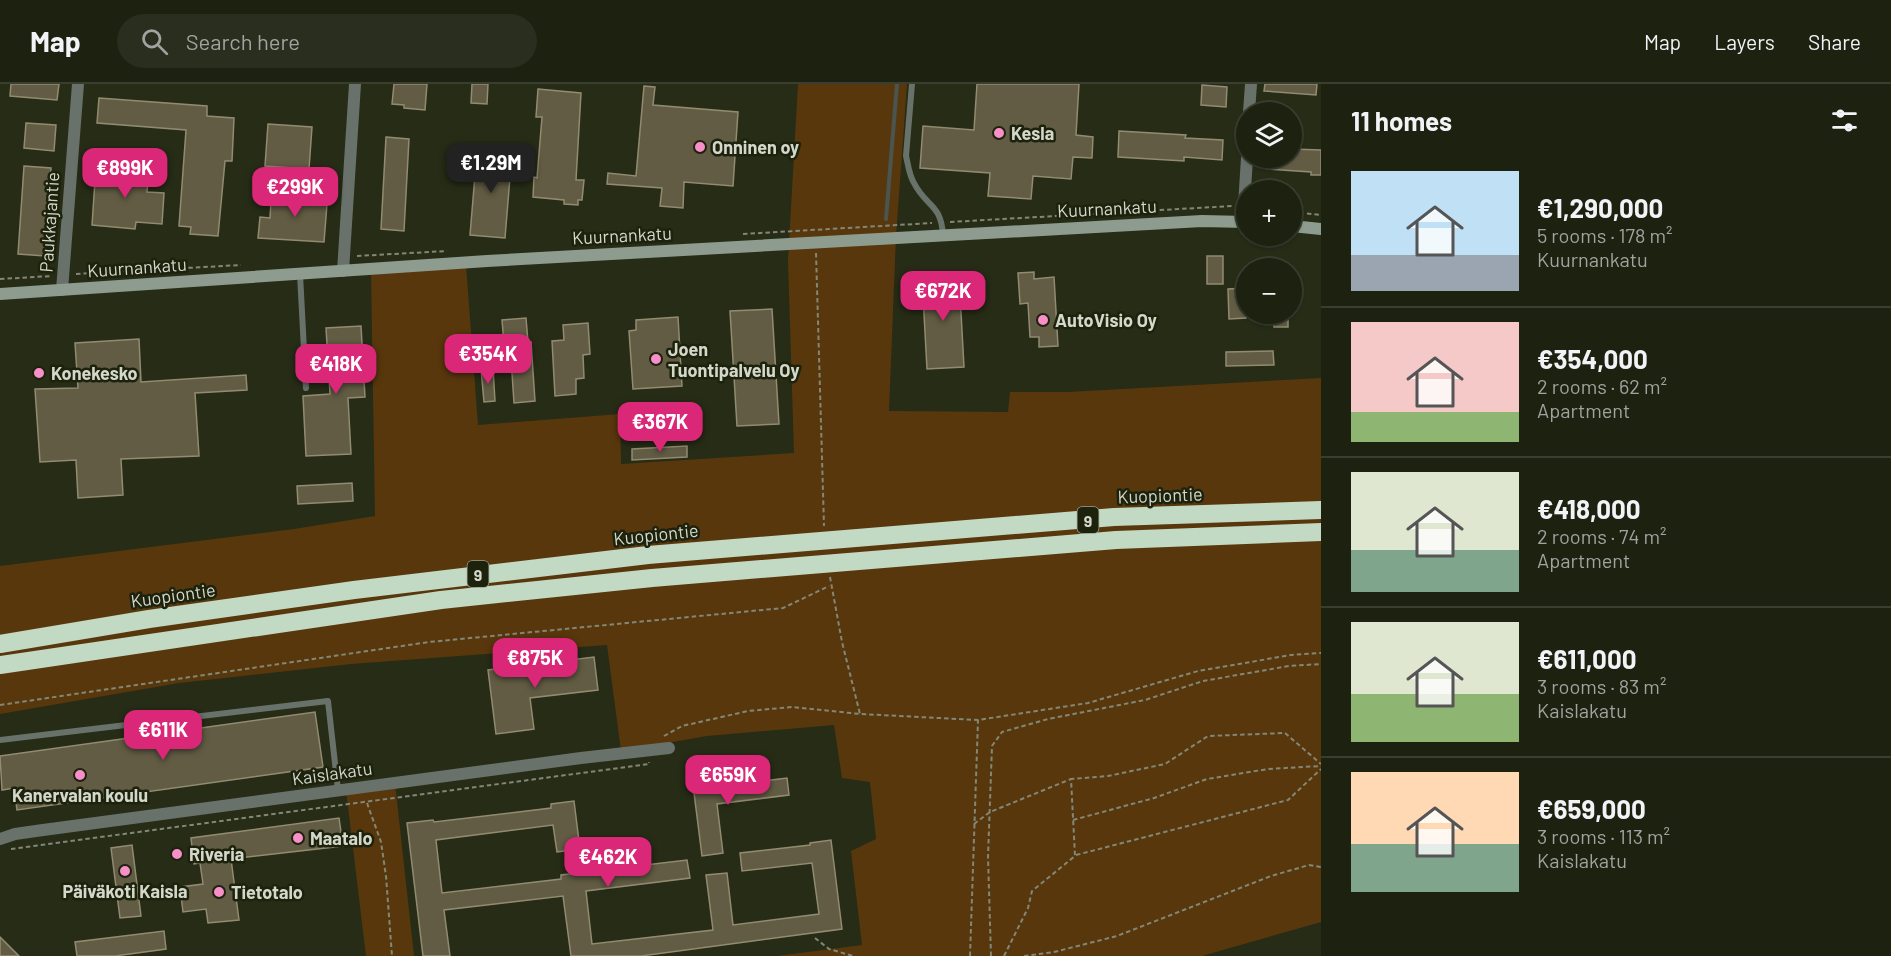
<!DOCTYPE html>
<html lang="en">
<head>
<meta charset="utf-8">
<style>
	:root { --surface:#1c2110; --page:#292e1e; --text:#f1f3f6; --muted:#a0a39f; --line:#3a3e30; --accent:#db2777 }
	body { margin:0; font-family:Barlow,sans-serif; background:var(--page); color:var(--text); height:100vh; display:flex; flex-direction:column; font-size:22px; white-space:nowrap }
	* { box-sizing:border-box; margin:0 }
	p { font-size:20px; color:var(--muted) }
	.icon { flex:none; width:33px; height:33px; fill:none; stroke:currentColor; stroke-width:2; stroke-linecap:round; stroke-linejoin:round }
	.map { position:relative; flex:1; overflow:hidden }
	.sheet { display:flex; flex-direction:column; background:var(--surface); width:570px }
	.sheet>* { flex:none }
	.controls { position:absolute; left:1236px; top:18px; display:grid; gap:12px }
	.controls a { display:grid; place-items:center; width:66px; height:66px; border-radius:50%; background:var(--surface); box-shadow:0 2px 4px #0004,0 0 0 2px var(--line); font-size:30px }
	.price { position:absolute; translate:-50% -51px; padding:0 14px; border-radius:12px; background:var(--accent); color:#fff; font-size:20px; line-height:39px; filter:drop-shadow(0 2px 3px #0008) }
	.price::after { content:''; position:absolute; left:50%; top:36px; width:18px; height:14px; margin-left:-9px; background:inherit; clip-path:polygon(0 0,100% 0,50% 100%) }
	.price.active { background:#222; color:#fff }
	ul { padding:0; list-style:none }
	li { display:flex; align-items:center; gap:18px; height:150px; padding:0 30px }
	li+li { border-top:2px solid var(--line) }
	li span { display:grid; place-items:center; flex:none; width:168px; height:120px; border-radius:0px; color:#555 }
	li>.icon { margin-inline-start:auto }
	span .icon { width:72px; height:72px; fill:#fffc; stroke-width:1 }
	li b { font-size:26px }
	h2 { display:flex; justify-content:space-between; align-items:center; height:72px; padding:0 30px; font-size:26px }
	header { display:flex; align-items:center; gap:36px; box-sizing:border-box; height:84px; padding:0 30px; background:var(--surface); border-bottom:2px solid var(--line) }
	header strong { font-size:28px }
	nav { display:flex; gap:33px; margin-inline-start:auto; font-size:21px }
	.search { width:420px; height:54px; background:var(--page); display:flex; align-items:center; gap:15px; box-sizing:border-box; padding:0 21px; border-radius:33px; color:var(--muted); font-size:22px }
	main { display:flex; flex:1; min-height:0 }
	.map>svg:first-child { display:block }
</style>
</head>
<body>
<header>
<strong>Map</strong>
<div class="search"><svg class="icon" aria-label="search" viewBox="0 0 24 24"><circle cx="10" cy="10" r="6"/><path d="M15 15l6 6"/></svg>Search here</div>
<nav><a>Map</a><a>Layers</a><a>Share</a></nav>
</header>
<main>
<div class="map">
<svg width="1321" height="872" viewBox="0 0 1321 872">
	<rect width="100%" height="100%" fill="#262c16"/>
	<!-- green -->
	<g fill="#59370d">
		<path d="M798,0h109l-11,152 -7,175 119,1 2,-20h58l253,-14v544l-119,34h-425l85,-11 -11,-94 25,-12 -6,-57 -28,-4 -8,-53 -127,11 -86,15 -14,-106 -256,19 -172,19 -179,31v-148l294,-37 81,-13 -4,-245 95,-6 12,160 142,-11 1,50 173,-11 -6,-192z"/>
		<path d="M395,699l19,173h-48l-20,-166z"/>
	</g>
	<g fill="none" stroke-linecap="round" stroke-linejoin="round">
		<!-- stream -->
		<path stroke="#49554e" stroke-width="4" d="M886,135l11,-135"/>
	</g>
	<!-- building -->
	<g fill="#625c44" stroke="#928b71" stroke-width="1.5">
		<path d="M11,0h48l-2,16 -47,-4z"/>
		<path d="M394,0h33l-2,26 -21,-2v-3l-12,-1z"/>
		<path d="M472,0h16l-1,20 -16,-1z"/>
		<path d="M977,0h102l-3,51 17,2 -1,21 -19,-1 -2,22 -38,-3 -2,23 -43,-3 2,-23 -70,-5 3,-42 51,4z"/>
		<path d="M1265,0h52l-1,11 -52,-4z"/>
		<path d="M1202,1l25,2 -1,20 -25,-2z"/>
		<path d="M644,2l11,1 -2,18 85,7 -5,74 -49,-4 -1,26 -23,-2 2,-18 -55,-4 1,-11 28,3z"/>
		<path d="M538,5l43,4 -5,87h8l-2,20h-4v5l-14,-1v-4l-31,-3 1,-20 3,1 5,-61h-6z"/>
		<path d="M99,14l108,8v10l27,2 -2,43h-7l-7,75 -28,-2 1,-7 -12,-1 7,-96 -89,-7z"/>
		<path d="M26,39l30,2 -2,26 -30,-3z"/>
		<path d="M268,40l44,3 -3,42 -44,-3z"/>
		<path d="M1119,47l67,4 -1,3 38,2 -1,20 -38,-3v4l-66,-4z"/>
		<path d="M386,53l23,2 -5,92 -23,-2z"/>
		<path d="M1292,65l29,1v25h-10v-3l-44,-3v-11h25z"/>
		<path d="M477,67l35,2 -7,85 -35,-3z"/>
		<path d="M24,82l27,2 -6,88 -27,-2z"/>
		<path d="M96,82l53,4 -2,22 17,1 -2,31 -26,-2 -1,7 -43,-4z"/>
		<path d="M282,102l27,2 -1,15 19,1 -3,38 -66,-4 2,-21 10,1 1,-17h10z"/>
		<rect x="1207" y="172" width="16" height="28"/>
		<path d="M1034,188v7l20,-2 4,69 -19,1v-10h-9l-2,-34 -8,1 -2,-31z"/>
		<path d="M959,192l5,91 -37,2 -5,-92z"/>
		<path d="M1246,204v30l-17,1 -1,-30z"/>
		<path d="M772,225l7,115 -42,2 -7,-115z"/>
		<rect x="1274" y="230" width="14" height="13"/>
		<path d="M678,233l4,69 -49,3 -4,-58 7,-1v-10z"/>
		<path d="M526,234l2,24h3l4,59 -21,2 -4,-60 -6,1 -2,-24z"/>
		<path d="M588,239l2,31 -7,1 1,23 -8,1v15l-21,2 -3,-55 12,-1 -1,-15z"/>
		<path d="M361,242l4,71 -17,1 3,56 -45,2 -3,-60 27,-2 -4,-66z"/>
		<path d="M139,255l2,43 105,-7 1,15 -52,3 4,63 -78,3 2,36 -45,3 -2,-38 -36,2 -5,-73 43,-1 -3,-45z"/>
		<path d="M1273,267l1,14 -48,1v-14z"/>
		<path d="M493,284l2,33 -11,1 -3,-33z"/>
		<path d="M687,362v11l-55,3v-11z"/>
		<path d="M352,399l1,18 -55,3 -1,-18z"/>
		<path d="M594,573l4,33 -68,8 4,31 -38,5 -8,-64z"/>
		<path d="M315,628l8,55 -306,43 -3,-22 -12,2 -2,-34z"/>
		<path d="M787,694l2,17 -72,9 6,49 -21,3 -9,-71 21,-3 1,5z"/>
		<path d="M574,717l6,48 -23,3 -4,-27 -117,15 6,53 119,-14v-4l126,-15 3,18 -104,13 6,53 121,-14 -7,-55 21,-2 6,52 86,-11 -7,-51 -70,8 -2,-18 70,-8v-2l21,-3 11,89 -201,27h-70l-8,-60 -119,14 6,46h-27l-16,-133 26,-3 1,2 117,-14v-4z"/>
		<path d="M339,734l4,28 -112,13 8,61 -31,3 -2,-14 -23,3 -3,-25 23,-3 -3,-21 -6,1 -3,-26z"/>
		<path d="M132,761l9,71 -21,2 -9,-70z"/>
		<path d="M164,847l2,18 -51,7h-38l-2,-14z"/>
		<path d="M0,853l19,19h-19z"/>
	</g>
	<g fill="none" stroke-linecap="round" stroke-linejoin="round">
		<!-- path -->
		<g stroke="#828776" stroke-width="2" stroke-dasharray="4.5 3" stroke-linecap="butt">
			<path d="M1292,128l29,3"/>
			<path d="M950,138l282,-16"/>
			<path d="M743,150l189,-11"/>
			<path d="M816,169l8,273"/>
			<path d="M357,172l90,-5"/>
			<path d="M76,190l165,-9"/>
			<path d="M0,195l52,-3"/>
			<path d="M830,493l12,65 18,72"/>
			<path d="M0,621l429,-63 354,-34 46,-22"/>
			<path d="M664,652l18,-10 66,-15 44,-4 68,7 118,6 110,-17 110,-32 93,-16 30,-2"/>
			<path d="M367,719l14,39 5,34 6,80"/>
			<path d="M1073,736l81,-22 53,-19 61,-10 53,-3"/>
			<path d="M974,740l16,-12 81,-33"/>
			<path d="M11,765l638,-85v-2"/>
			<path d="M1076,771l212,-55 33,-31"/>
			<path d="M815,854l14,11 24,7"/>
			<path d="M970,872l8,-236"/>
			<path d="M991,872l-3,-99 4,-111 10,-14 46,-13 97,-19 58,-19 86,-15 32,-2"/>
			<path d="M1004,872l24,-48 4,-17 43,-35 -4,-77 37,-3 57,-12 43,-28 77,-3 36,31"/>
			<path d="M1024,872l30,-4 63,-16 154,-60 38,-11 12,2"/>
		</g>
		<!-- lane -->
		<g stroke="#69726a" stroke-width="6">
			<path d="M912,0l-6,72c2,8 3,19 8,27 12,24 27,20 29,52"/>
			<path d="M300,190l6,114"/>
			<path d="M0,656l328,-39 10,89"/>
		</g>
		<!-- street -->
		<g stroke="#69726a" stroke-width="12">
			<path d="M1249,28l2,-28"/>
			<path d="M1243,137l4,-63"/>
			<path d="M343,187l12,-187"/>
			<path d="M62,206l16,-206"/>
			<path d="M0,755l15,-5 28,-4 538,-72 88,-10"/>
		</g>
		<!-- secondary -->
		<g stroke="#8d9c8e" stroke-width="12">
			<path d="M1292,142l29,3"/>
			<path d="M0,210l487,-33 715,-40 44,1"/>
		</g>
		<!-- highway -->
		<g stroke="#c2d9c4" stroke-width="18">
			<path d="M0,560l149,-25 205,-29 294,-35 466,-38 207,-7"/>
			<path d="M0,581l441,-65 211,-22 464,-38 205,-8"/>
		</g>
	</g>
	<!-- markers -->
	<g fill="#f98fc8" stroke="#1d220d" stroke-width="2">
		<circle cx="999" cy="49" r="6"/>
		<circle cx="700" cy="63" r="6"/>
		<circle cx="1043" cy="236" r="6"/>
		<circle cx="656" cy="275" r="6"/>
		<circle cx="39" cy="289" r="6"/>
		<circle cx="80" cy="691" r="6"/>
		<circle cx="298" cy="754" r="6"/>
		<circle cx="177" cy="770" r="6"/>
		<circle cx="125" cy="787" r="6"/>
		<circle cx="219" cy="808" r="6"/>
	</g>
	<g text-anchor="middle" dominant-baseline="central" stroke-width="5" stroke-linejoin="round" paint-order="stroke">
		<!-- shield labels -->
		<g fill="#1d220d" stroke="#9da192" stroke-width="1.5">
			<rect x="1077.5" y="423" width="21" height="26" rx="4.5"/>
			<rect x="467.5" y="477" width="21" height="26" rx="4.5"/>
		</g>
		<g font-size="16" font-weight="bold" fill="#d4d8cb">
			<text x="1088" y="436">9</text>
			<text x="478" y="490">9</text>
		</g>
		<!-- poi labels -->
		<g font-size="18" font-weight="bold" fill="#d4d8cb" stroke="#1d220d" text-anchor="start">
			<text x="1011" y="49">Kesla</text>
			<text x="712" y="63">Onninen oy</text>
			<text x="1055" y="236">AutoVisio Oy</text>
			<text x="668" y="265">Joen<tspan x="668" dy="21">Tuontipalvelu Oy</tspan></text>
			<text x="51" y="289">Konekesko</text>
			<text x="80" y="711" text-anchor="middle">Kanervalan koulu</text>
			<text x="310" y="754">Maatalo</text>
			<text x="189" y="770">Riveria</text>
			<text x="125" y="807" text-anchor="middle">Päiväkoti Kaisla</text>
			<text x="231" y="808">Tietotalo</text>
		</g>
		<!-- street labels -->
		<g font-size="18" fill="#d4d8cb" stroke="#1d220d">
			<text transform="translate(1107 124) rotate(-3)">Kuurnankatu</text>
			<text transform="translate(49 138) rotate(-86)">Paukkajantie</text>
			<text transform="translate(622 151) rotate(-3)">Kuurnankatu</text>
			<text transform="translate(137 183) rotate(-4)">Kuurnankatu</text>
			<text transform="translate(1160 411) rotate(-2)">Kuopiontie</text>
			<text transform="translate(656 450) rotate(-6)">Kuopiontie</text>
			<text transform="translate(173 511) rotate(-8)">Kuopiontie</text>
			<text transform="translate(332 689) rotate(-8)">Kaislakatu</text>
		</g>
	</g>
</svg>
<div class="controls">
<a><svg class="icon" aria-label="layers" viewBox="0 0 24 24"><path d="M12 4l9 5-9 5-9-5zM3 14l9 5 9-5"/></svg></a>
<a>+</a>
<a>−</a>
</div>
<b class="price active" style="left:491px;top:110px">€1.29M</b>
<b class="price" style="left:125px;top:115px">€899K</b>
<b class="price" style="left:295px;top:134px">€299K</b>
<b class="price" style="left:943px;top:238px">€672K</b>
<b class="price" style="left:488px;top:301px">€354K</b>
<b class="price" style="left:336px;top:311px">€418K</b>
<b class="price" style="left:660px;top:369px">€367K</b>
<b class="price" style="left:535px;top:605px">€875K</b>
<b class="price" style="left:163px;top:677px">€611K</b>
<b class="price" style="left:728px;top:722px">€659K</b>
<b class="price" style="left:608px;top:804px">€462K</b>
</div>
<section class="sheet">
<h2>11 homes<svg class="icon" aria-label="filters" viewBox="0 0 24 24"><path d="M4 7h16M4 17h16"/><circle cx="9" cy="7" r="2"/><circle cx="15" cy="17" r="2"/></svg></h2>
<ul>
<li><span style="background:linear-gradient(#bfe0f5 70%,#9aa5b1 0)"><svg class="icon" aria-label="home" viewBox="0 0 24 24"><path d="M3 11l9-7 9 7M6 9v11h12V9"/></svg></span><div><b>€1,290,000</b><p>5 rooms · 178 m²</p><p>Kuurnankatu</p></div></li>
<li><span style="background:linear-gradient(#f6c9c9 75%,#8fb573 0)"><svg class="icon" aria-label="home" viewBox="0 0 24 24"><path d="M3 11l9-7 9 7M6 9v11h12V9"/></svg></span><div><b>€354,000</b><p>2 rooms · 62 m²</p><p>Apartment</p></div></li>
<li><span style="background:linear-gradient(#dfe7d0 65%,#7fa58c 0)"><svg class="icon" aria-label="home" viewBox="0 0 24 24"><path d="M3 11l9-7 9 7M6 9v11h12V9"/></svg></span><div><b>€418,000</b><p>2 rooms · 74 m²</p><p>Apartment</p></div></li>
<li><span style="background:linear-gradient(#dfe7d0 60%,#8fb573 0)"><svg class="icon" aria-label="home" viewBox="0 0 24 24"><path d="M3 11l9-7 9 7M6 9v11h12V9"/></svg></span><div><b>€611,000</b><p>3 rooms · 83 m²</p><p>Kaislakatu</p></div></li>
<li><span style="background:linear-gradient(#ffd9b3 60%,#7fa58c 0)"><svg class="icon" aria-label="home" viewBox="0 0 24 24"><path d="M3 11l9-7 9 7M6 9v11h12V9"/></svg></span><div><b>€659,000</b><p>3 rooms · 113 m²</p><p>Kaislakatu</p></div></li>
</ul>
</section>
</main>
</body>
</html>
